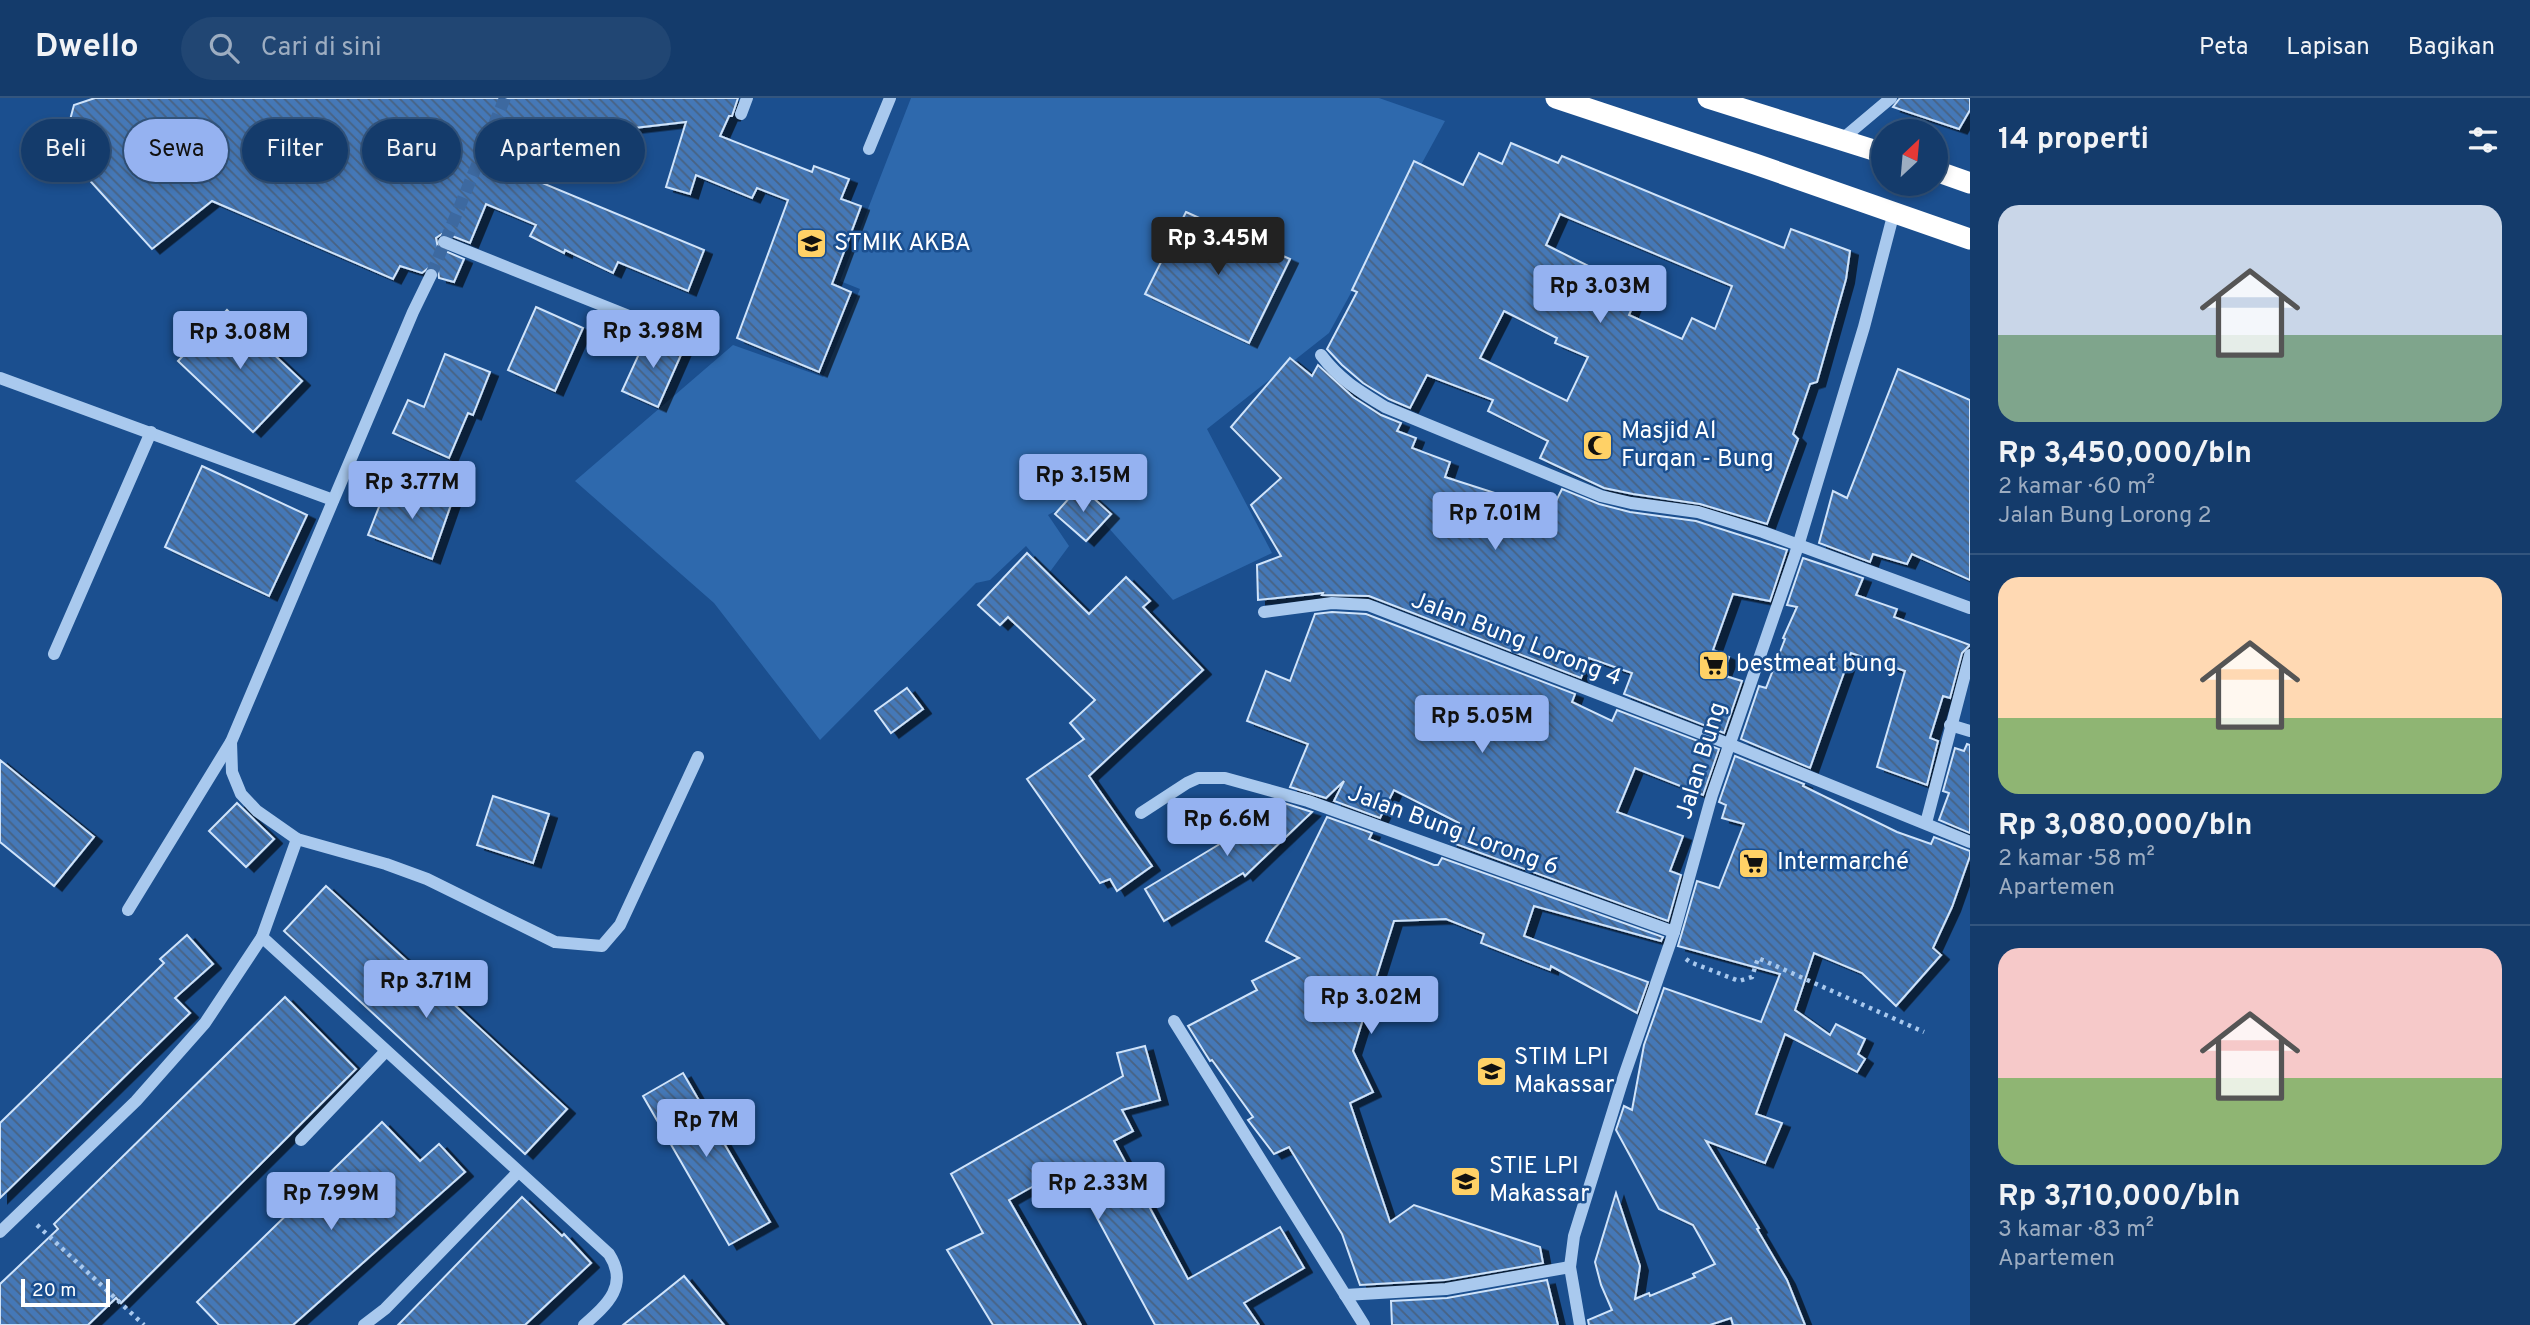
<!DOCTYPE html>
<html lang="id">
<head>
<meta charset="utf-8">
<style>
	:root { --surface:#143b6b; --page:#214673; --text:#f1f3f6; --muted:#9dadc1; --line:#33557e; --accent:#95b2f1 }
	body { margin:0; font-family:Overpass,sans-serif; background:var(--page); color:var(--text); height:100vh; display:flex; flex-direction:column; font-size:26px; white-space:nowrap }
	* { box-sizing:border-box; margin:0 }
	p { font-size:23px; color:var(--muted) }
	.icon { flex:none; width:38px; height:38px; fill:none; stroke:currentColor; stroke-width:2; stroke-linecap:round; stroke-linejoin:round }
	.map { position:relative; flex:1; overflow:hidden }
	.panel { display:flex; flex-direction:column; background:var(--surface); width:560px }
	.panel>* { flex:none }
	.guide { position:absolute; left:21px; top:21px; width:665px; height:63px; display:flex; gap:14px }
	.needle { width:46px; rotate:26deg }
	.tools { position:absolute; left:1871px; top:21px; display:grid; gap:14px }
	.tools a { display:grid; place-items:center; width:77px; height:77px; border-radius:50%; background:var(--surface); box-shadow:0 4px 10px #0003,0 0 0 2px var(--line); font-size:35px }
	.scale { position:absolute; left:21px; bottom:18px; width:89px; box-sizing:border-box; padding-left:7px; border:4px solid #fff; border-top:0; font-size:19px; line-height:24px; white-space:nowrap; color:#fff; -webkit-text-stroke:5px #1b4f8f; paint-order:stroke }
	.price { position:absolute; translate:-50% -60px; padding:0 16px; border-radius:7px; background:var(--accent); color:#111; font-size:23px; line-height:46px; filter:drop-shadow(0 2px 4px #0008) }
	.price::after { content:''; position:absolute; left:50%; top:42px; width:21px; height:16px; margin-left:-10px; background:inherit; clip-path:polygon(0 0,100% 0,50% 100%) }
	.price.selected { background:#222; color:#fff }
	ul { padding:0; list-style:none }
	li { display:grid; align-content:center; gap:14px; height:371px; padding:0 28px }
	li+li { border-top:2px solid var(--line) }
	li span { display:grid; place-items:center; height:217px; border-radius:21px; color:#555 }
	li>.icon { margin-inline-start:auto }
	span .icon { width:126px; height:126px; fill:#fffc; stroke-width:1 }
	li b { font-size:30px }
	h2 { display:flex; justify-content:space-between; align-items:center; height:84px; padding:0 28px; font-size:30px }
	.tag { padding:0 24px; border-radius:32px; background:var(--surface); box-shadow:0 4px 10px #0003,0 0 0 2px var(--line); font-size:24px; line-height:63px }
	.tag.selected { background:var(--accent); color:#111 }
	header { display:flex; align-items:center; gap:42px; box-sizing:border-box; height:98px; padding:0 35px; background:var(--surface); border-bottom:2px solid var(--line) }
	header strong { font-size:33px }
	nav { display:flex; gap:38px; margin-inline-start:auto; font-size:24px }
	.search { width:490px; height:63px; background:var(--page); display:flex; align-items:center; gap:18px; box-sizing:border-box; padding:0 24px; border-radius:38px; color:var(--muted); font-size:26px }
	main { display:flex; flex:1; min-height:0 }
	.map>svg:first-child { display:block }
</style>
</head>
<body>
<header>
<strong>Dwello</strong>
<div class="search"><svg class="icon" aria-label="search" viewBox="0 0 24 24"><circle cx="10" cy="10" r="6"/><path d="M15 15l6 6"/></svg>Cari di sini</div>
<nav><a>Peta</a><a>Lapisan</a><a>Bagikan</a></nav>
</header>
<main>
<div class="map">
<svg width="1970" height="1227" viewBox="0 0 1970 1227">
	<defs>
		<pattern id="building-back-hatch" width="6" height="6" patternUnits="userSpaceOnUse" patternTransform="scale(1.75)"><rect width="6" height="6" fill="#4478b7"/><path d="M-1 5l2 2M0 0l6 6M5-1l2 2" fill="none" stroke="#486282"/></pattern>
		<filter id="shadow"><feDropShadow dx="8" dy="4.5" stdDeviation="0" flood-color="#0009"/></filter>
	</defs>
	<rect width="100%" height="100%" fill="#1b4f8f"/>
	<!-- grass -->
	<path fill="#2e69ad" d="M911,0h468l66,23 -116,212 -122,96 65,124 -99,47 -92,-103 -33,18 21,31 -20,27 -23,-27 -36,34 -14,3 -156,157 -106,-137 -139,-122 158,-136 90,32 37,-88 -20,-8z"/>
	<!-- building -->
	<g fill="url(#building-back-hatch)" stroke="#cfe3fa" stroke-width="2" fill-rule="evenodd" filter="url(#shadow)">
		<path d="M95,0h643l-6,18h-3l-9,20 92,36 2,-6 35,13 -8,20 20,7 -29,78 19,8 -32,80 -82,-34 51,-138 -31,-12 -5,10 -56,-23 -6,19 -24,-7 20,-65 -77,9 -14,36 -68,-20 -9,26 186,77 -16,41 -70,-29 -5,11 -48,-23 -1,3 -34,-17 6,-11 -50,-21 -16,39 -23,-9h-5l-6,4 2,10 26,11 -10,23 -15,-4 -1,-8 -7,-4 -9,7 -22,-7 -7,13 -181,-78 -60,48 -90,-99 12,-45z"/>
		<path d="M1900,0h70v12l-11,19 -66,-22z"/>
		<path d="M1511,45l47,20 4,-7 222,92 7,-19 59,22 -4,28 -29,103 -7,2 -17,50 5,5 -31,85 -67,-20 -67,-10 -29,-6 -64,-30 8,-17 -60,-30 5,-11 -66,-25 -17,33 -21,-9 -26,-16 -21,-18 -15,-16 30,-57 -5,-2 62,-129 49,24 16,-32 23,11zM1560,116l172,72 -17,43 -23,-11 -10,21 -53,-24 10,-24 -93,-46zM1504,213l53,27 -2,5 33,14 -21,44 -87,-43z"/>
		<path d="M1186,114l104,47 -41,84 -104,-49z"/>
		<path d="M536,209l47,21 -28,63 -47,-21z"/>
		<path d="M227,212l75,71 -49,51 -75,-71z"/>
		<path d="M649,234l35,16 -26,59 -36,-16z"/>
		<path d="M445,256l45,18 -17,43 -5,-2 -19,45 -56,-25 15,-33 16,7z"/>
		<path d="M1290,260l22,18 6,-11 35,32 28,18 20,8 -4,8 19,7 -4,10 38,14 -5,15 106,34 11,-22 37,15 31,8 66,9 91,29 -17,51 -37,-7 -20,56 16,7 -7,18 20,6 -18,52 -100,-39 8,-21 -43,-15 -8,20 -212,-82 -47,-1 1,-2 -65,7 -1,-35 24,-9 -30,-51 30,-27 -50,-51z"/>
		<path d="M1898,271l72,31v180l-58,-26 -5,10 -34,-10 -3,8 -51,-19 14,-52 14,7z"/>
		<path d="M202,368l105,49 -38,81 -104,-49z"/>
		<path d="M1080,388l31,28 -25,27 -31,-27z"/>
		<path d="M431,390l23,8 -22,63 -64,-24 18,-46 39,16z"/>
		<path d="M1027,455l62,61 37,-37 24,24 -7,6 60,63 -114,106 63,90 -35,25 -7,-12 -10,4 -73,-104 57,-40 -14,-16 25,-23 -87,-83 -8,8 -22,-20z"/>
		<path d="M1803,460l60,20 -7,17 41,14 -3,8 76,28 -8,8 -12,45 -7,-2 -13,42 8,3 -11,44 -50,-18 28,-96 -54,-18 -41,115 -69,-29 18,-53 7,2 19,-49 -2,-1 14,-31 -10,-2z"/>
		<path d="M1332,514l34,2 209,80 -3,8 40,19 5,-11 102,39 -16,46 -68,-27 -18,44 66,24 -13,35 11,4 -13,46 -218,-79 9,-19 -65,-33 -14,28 -46,-17 10,-20 -18,17 -36,-11 18,-43 -61,-23 19,-50 24,10 25,-67z"/>
		<path d="M907,590l16,21 -32,24 -16,-22z"/>
		<path d="M1967,646l3,1v88l-31,-13 10,-27 -6,-2 12,-43 9,3z"/>
		<path d="M1735,658l69,28 -1,2 94,46 34,12 3,-7 36,14v5l-18,51 -19,41 8,7 -45,51 -34,-33 -48,-20 -19,57 35,25 6,-11 29,15 -7,15 7,5 -8,13 -72,-38 -29,80 26,9 -17,40 -59,-22 53,87 -2,1 30,51 18,45h-72l-2,-7 -21,7h-121l-1,-5 24,-10 -11,-25 -6,-23 21,-69 24,73 -5,33 14,-6 1,3 45,-19 -2,-3 22,-10 -22,-39 -34,-16 -43,-79 8,-24 8,4 12,-65 20,-57 97,34 19,-48 -102,-28 19,-65 22,7 25,-64 -22,-6 4,-13 -7,-3z"/>
		<path d="M0,662l94,77 -40,49 -54,-44z"/>
		<path d="M493,698l56,18 -16,49 -56,-18z"/>
		<path d="M1269,703l13,7 2,-5 28,9 -67,64 -2,-3 -79,48 -19,-32 78,-47 -4,-6z"/>
		<path d="M237,705l37,36 -28,28 -37,-36z"/>
		<path d="M1327,719l45,16 -3,6 65,26h4l4,-7 221,79 -2,4 -127,-35 -10,30 124,46 -11,31 -86,-47 -1,4 -69,-27 3,-9 -38,-15 -52,2 -41,130 20,41 -23,11 40,119 24,-17 126,42 3,16 -98,17 -85,5 -18,-51 -53,-87 -15,7 -26,-34 5,-3 -41,-57 -2,1 -22,-35 69,-36 -5,-9 47,-23 -33,-17z"/>
		<path d="M326,788l241,223 -42,45 -241,-223z"/>
		<path d="M187,837l26,29 -38,34 15,15 -190,185v-75l164,-160 -4,-4z"/>
		<path d="M285,899l71,72 -235,234 -5,-5 -28,27h-88v-41l58,-55 -4,-5z"/>
		<path d="M1145,948l15,54 -38,10 11,21 -19,10 74,138 92,-52 24,41 -60,35 15,22h-104l-86,-159 -60,34 72,125h-88l-46,-75 36,-17 -32,-59 172,-98 -6,-23z"/>
		<path d="M683,975l87,149 -41,23 -86,-149z"/>
		<path d="M382,1024l38,39 19,-17 26,28 -172,153h-74l-22,-23z"/>
		<path d="M522,1099l40,39 2,-2 27,29 -66,62h-127z"/>
		<path d="M684,1178l40,49h-101z"/>
		<path d="M1547,1182l11,45h-166l-1,-24 56,-3z"/>
	</g>
	<g fill="none" stroke-linecap="round" stroke-linejoin="round">
		<!-- minor-tunnel -->
		<path stroke="#3d69a0" stroke-width="12" stroke-dasharray="12 6" stroke-linecap="butt" d="M431,177l74,-177"/>
		<!-- path -->
		<g stroke="#a9c9ee" stroke-width="4.5" stroke-dasharray="3.5 5" stroke-linecap="butt">
			<path d="M1686,861l4,3 49,19 13,-4 6,-19 166,74"/>
			<path d="M37,1127l107,100"/>
		</g>
		<!-- minor -->
		<g stroke="#a9c9ee" stroke-width="12">
			<path d="M741,16l6,-16"/>
			<path d="M1841,42l50,-42"/>
			<path d="M869,51l21,-51"/>
			<path d="M444,144l185,74"/>
			<path d="M1321,257c19,25 38,36 64,52l216,89 30,7 67,9 65,20 207,76"/>
			<path d="M0,280l333,122"/>
			<path d="M1264,514l68,-9 36,2 361,139 241,98"/>
			<path d="M54,556l97,-222"/>
			<path d="M1950,627l20,6"/>
			<path d="M231,644l1,30 9,22 16,17 40,28 89,25 41,15 128,63 47,4 18,-21 78,-168"/>
			<path d="M1141,715l46,-30 11,-5h27l83,23 366,131"/>
			<path d="M1926,725l44,-168"/>
			<path d="M128,812l103,-168 182,-430 18,-37"/>
			<path d="M262,839l347,317c20,31 -1,50 -25,71"/>
			<path d="M1174,923l190,304"/>
			<path d="M301,1042l85,-89"/>
			<path d="M0,1134l136,-131 69,-78 57,-86 35,-98"/>
			<path d="M1345,1197l101,-6 124,-22"/>
			<path d="M364,1227l21,-16 133,-137"/>
			<path d="M1580,1227l-10,-58 4,-31 49,-157 51,-147 38,-137 86,-249 66,-219 30,-115"/>
		</g>
		<!-- highway -->
		<g stroke="#fff" stroke-width="21">
			<path d="M1556,0l199,66 215,75"/>
			<path d="M1708,0l175,55"/>
			<path d="M1936,73l34,12"/>
		</g>
	</g>
	<!-- icons -->
	<defs>
		<symbol id="university-square" viewBox="-11 -11 22 22"><rect x="-9" y="-9" width="18" height="18" rx="4" fill="#ffd166" stroke="#1b4f8f"/><path d="M0-5L7-2L0 1L-7-2ZM-4 1L0 2.5L4 1V4Q0 6-4 4Z" fill="#111"/></symbol>
		<symbol id="mosque-square" viewBox="-11 -11 22 22"><rect x="-9" y="-9" width="18" height="18" rx="4" fill="#ffd166" stroke="#1b4f8f"/><path d="M3.5-4.9A6 6 0 1 0 3.5 4.9A5 5 0 1 1 3.5-4.9Z" fill="#111"/></symbol>
		<symbol id="supermarket-square" viewBox="-11 -11 22 22"><rect x="-9" y="-9" width="18" height="18" rx="4" fill="#ffd166" stroke="#1b4f8f"/><path d="M-6-5.5h2.5l.6 2H6L4.5 2H-2.5L-4.4-4H-6ZM-1.5 3.2a1.3 1.3 0 1 0 .1 0ZM3 3.2a1.3 1.3 0 1 0 .1 0Z" fill="#111"/></symbol>
	</defs>
	<g fill-rule="evenodd">
		<use href="#university-square" x="794" y="128" width="35" height="35"/>
		<use href="#mosque-square" x="1580" y="330" width="35" height="35"/>
		<use href="#supermarket-square" x="1696" y="550" width="35" height="35"/>
		<use href="#supermarket-square" x="1736" y="748" width="35" height="35"/>
		<use href="#university-square" x="1474" y="956" width="35" height="35"/>
		<use href="#university-square" x="1448" y="1066" width="35" height="35"/>
	</g>
	<g text-anchor="middle" dominant-baseline="central" stroke-width="5" stroke-linejoin="round" paint-order="stroke">
		<!-- poi labels -->
		<g font-size="24" fill="#fff" stroke="#1b4f8f" text-anchor="start">
			<text x="834" y="146">STMIK AKBA</text>
			<text x="1621" y="334">Masjid Al<tspan x="1621" dy="28">Furqan - Bung</tspan></text>
			<text x="1736" y="567">bestmeat bung</text>
			<text x="1777" y="765">Intermarché</text>
			<text x="1514" y="960">STIM LPI<tspan x="1514" dy="28">Makassar</tspan></text>
			<text x="1489" y="1069">STIE LPI<tspan x="1489" dy="28">Makassar</tspan></text>
		</g>
		<!-- street labels -->
		<g font-size="24" fill="#fff" stroke="#1b4f8f">
			<text transform="translate(1516 542) rotate(21)">Jalan Bung Lorong 4</text>
			<text transform="translate(1702 663) rotate(-73)">Jalan Bung</text>
			<text transform="translate(1453 733) rotate(20)">Jalan Bung Lorong 6</text>
		</g>
	</g>
</svg>
<div class="tools">
<a><svg class="needle" viewBox="-14 -14 28 28"><path d="M0-13l5 13h-10z" fill="#e53935"/><path d="M0 13l5-13h-10z" fill="#9dadc1"/></svg></a>
</div>
<div class="scale">20 m</div>
<b class="price selected" style="left:1218px;top:179px">Rp 3.45M</b>
<b class="price" style="left:1600px;top:227px">Rp 3.03M</b>
<b class="price" style="left:653px;top:272px">Rp 3.98M</b>
<b class="price" style="left:240px;top:273px">Rp 3.08M</b>
<b class="price" style="left:1083px;top:416px">Rp 3.15M</b>
<b class="price" style="left:412px;top:423px">Rp 3.77M</b>
<b class="price" style="left:1495px;top:454px">Rp 7.01M</b>
<b class="price" style="left:1482px;top:657px">Rp 5.05M</b>
<b class="price" style="left:1227px;top:760px">Rp 6.6M</b>
<b class="price" style="left:426px;top:922px">Rp 3.71M</b>
<b class="price" style="left:1371px;top:938px">Rp 3.02M</b>
<b class="price" style="left:706px;top:1061px">Rp 7M</b>
<b class="price" style="left:1098px;top:1124px">Rp 2.33M</b>
<b class="price" style="left:331px;top:1134px">Rp 7.99M</b>
<div class="guide">
<a class="tag">Beli</a>
<a class="tag selected">Sewa</a>
<a class="tag">Filter</a>
<a class="tag">Baru</a>
<a class="tag">Apartemen</a>
</div>
</div>
<section class="panel">
<h2>14 properti<svg class="icon" aria-label="filters" viewBox="0 0 24 24"><path d="M4 7h16M4 17h16"/><circle cx="9" cy="7" r="2"/><circle cx="15" cy="17" r="2"/></svg></h2>
<ul>
<li><span style="background:linear-gradient(#c9d6e8 60%,#7fa58c 0)"><svg class="icon" aria-label="home" viewBox="0 0 24 24"><path d="M3 11l9-7 9 7M6 9v11h12V9"/></svg></span><div><b>Rp 3,450,000/bln</b><p>2 kamar · 60 m²</p><p>Jalan Bung Lorong 2</p></div></li>
<li><span style="background:linear-gradient(#ffd9b3 65%,#8fb573 0)"><svg class="icon" aria-label="home" viewBox="0 0 24 24"><path d="M3 11l9-7 9 7M6 9v11h12V9"/></svg></span><div><b>Rp 3,080,000/bln</b><p>2 kamar · 58 m²</p><p>Apartemen</p></div></li>
<li><span style="background:linear-gradient(#f6c9c9 60%,#8fb573 0)"><svg class="icon" aria-label="home" viewBox="0 0 24 24"><path d="M3 11l9-7 9 7M6 9v11h12V9"/></svg></span><div><b>Rp 3,710,000/bln</b><p>3 kamar · 83 m²</p><p>Apartemen</p></div></li>
</ul>
</section>
</main>
</body>
</html>
